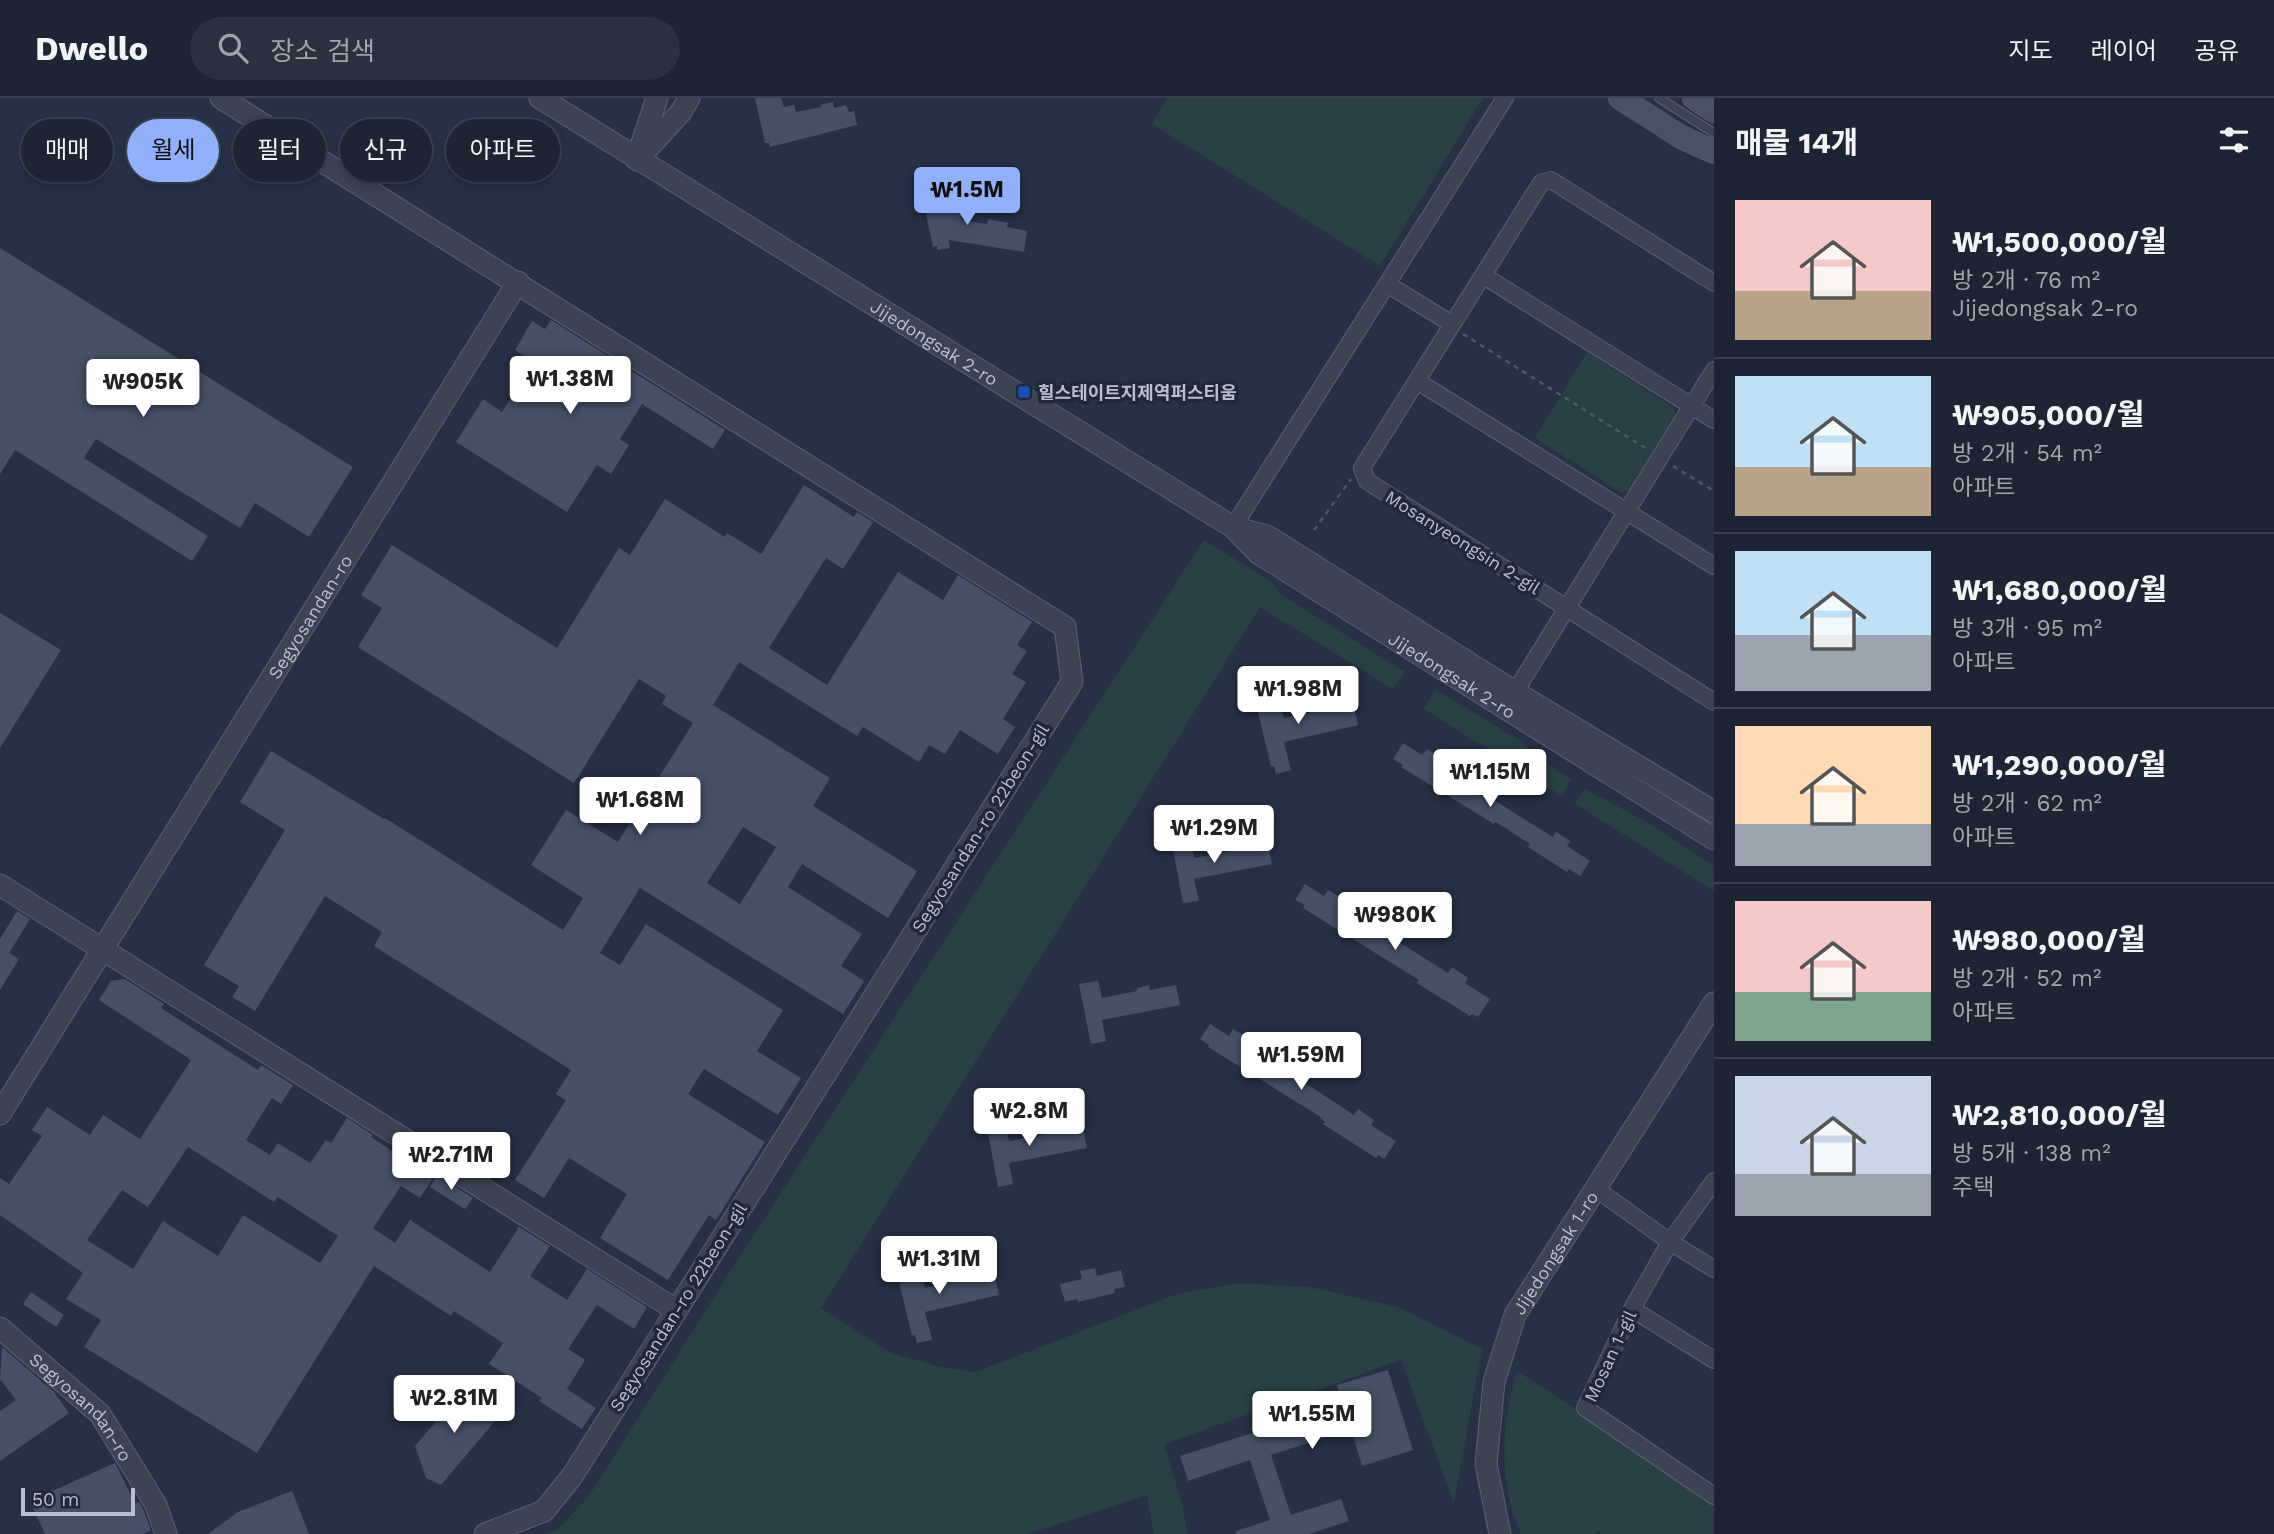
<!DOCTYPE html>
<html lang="ko">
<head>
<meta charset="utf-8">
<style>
	:root { --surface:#1d2534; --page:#2a3140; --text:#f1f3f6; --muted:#a0a5ac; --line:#3b424f; --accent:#92b0fa }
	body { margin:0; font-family:"Work Sans","Noto Sans KR",sans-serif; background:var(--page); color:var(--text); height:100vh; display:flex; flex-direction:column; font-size:26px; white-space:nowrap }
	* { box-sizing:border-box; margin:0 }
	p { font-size:23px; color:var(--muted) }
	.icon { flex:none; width:38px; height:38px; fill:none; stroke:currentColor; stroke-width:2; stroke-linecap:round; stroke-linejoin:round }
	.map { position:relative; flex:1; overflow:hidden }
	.sheet { display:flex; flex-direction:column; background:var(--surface); width:560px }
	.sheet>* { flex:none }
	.guide { position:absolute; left:21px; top:21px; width:665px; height:63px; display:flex; gap:14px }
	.scale { position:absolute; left:21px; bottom:18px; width:114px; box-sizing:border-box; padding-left:7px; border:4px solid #b9bfce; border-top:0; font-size:19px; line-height:24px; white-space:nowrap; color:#b9bfce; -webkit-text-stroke:5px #20283a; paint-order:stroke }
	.price { position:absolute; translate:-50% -60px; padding:0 16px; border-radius:7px; background:#fff; color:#222; font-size:23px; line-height:46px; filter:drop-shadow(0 2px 4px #0008) }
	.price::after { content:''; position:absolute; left:50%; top:42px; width:21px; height:16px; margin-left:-10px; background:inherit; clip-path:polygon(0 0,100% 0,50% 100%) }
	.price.on { background:var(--accent); color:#111 }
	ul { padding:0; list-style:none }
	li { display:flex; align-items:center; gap:21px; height:175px; padding:0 21px }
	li+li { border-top:2px solid var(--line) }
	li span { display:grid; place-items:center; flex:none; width:196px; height:140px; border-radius:0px; color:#555 }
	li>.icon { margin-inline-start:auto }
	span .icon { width:84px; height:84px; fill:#fffc; stroke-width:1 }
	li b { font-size:30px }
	h2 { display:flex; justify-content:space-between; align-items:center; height:84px; padding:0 21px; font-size:30px }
	.pill { padding:0 24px; border-radius:32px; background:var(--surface); box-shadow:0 4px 10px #0003,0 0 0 2px var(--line); font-size:24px; line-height:63px }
	.pill.on { background:var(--accent); color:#111 }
	header { display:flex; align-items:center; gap:42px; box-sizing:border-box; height:98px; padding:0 35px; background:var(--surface); border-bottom:2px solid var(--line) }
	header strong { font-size:33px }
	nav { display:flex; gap:38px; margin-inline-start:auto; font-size:24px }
	.search { width:490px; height:63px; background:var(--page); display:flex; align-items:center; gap:18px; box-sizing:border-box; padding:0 24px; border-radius:38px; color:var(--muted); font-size:26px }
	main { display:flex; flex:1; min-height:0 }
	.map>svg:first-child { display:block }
</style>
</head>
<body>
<header>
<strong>Dwello</strong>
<div class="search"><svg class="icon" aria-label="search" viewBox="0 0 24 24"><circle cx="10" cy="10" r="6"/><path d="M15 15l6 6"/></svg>장소 검색</div>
<nav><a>지도</a><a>레이어</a><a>공유</a></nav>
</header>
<main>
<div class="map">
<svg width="1714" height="1436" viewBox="0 0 1714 1436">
	<rect width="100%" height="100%" fill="#273145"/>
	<!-- green -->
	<g fill="#294046">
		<path d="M1167,0h316l-103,168 -228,-142z"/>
		<path d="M1587,254l86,55 3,8 -44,74 -10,4 -87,-55z"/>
		<path d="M1204,442l68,42 8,12 125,78 -12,17 -133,-82 -439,701 68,44 51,15 36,5 201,-78 61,-11 72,4 88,20 84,42 -28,154 -53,-143 -237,84 19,63 4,27h-33l-7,-39 -120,39h-481l13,-6 30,-32 151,-240z"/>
		<path d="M1435,591l84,51 37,30 15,9 -9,17 -138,-87z"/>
		<path d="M1585,691l60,32 69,45v25l-140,-88z"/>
		<path d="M1517,1273l197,128v35h-113l-2,-3 -8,3h-70c-23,-50 -20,-112 -4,-163z"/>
	</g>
	<!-- building -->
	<g fill="#465167" fill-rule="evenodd">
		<path d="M755,0h26l3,9 10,-2 2,7 25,-5v-2l12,-3 1,6 12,-3 3,7 5,-1 3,14 -87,22 -1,-4h-4z"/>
		<path d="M942,90l1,3 5,-1 4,21 8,-1 2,10 25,4 1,-5 20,4 -1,4 20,4 -3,21 -75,-12 1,8 -13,2v-4l-4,1 -11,-51 3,-1 -1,-3z"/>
		<path d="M0,150l353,219 -44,70 -54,-34 -15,25 -144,-89 -12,19 124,78 -16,25 -177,-111 -15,24z"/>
		<path d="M551,222l174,110 -12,19 -71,-45 -22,35 9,6 -18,29 -14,-9 -30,47 -111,-70 27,-43 19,13 32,-50 -19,-12 17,-29 13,8z"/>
		<path d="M804,387l50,32 3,-5 16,10 -30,47 -17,-11 -57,90 58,37 71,-113 45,28 15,-25 74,47 -15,23 10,6 -15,23 14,8 -23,37 12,8 -17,27 -38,-24 -15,24 -16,-9 -10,17 -56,-35 -6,9 -118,-74 -26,43 117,73 -17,28 104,65 -29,47 -86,-54 -14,23 74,47 -21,32 23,15 -21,33 -203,-126 -40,65 20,12 26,-41 137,86 -26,41 44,27 -23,37 -74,-46 -16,25 77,48 -49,78 -7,-5 -41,65 -68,-42 27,-44 -58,-36 -25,40 -29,-18 51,-80 -10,-6 15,-24 -197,-124 8,-14 -57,-36 -70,115 -23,-14 7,-11 -35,-21 81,-135 -45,-28 31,-51 113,68 1,-1 178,112 20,-32 -52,-33 35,-55 52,32 75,-119 -31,-19 4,-8 -27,-17 -65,104 -216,-136 24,-39 -21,-13 31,-50 165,103 62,-100 11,7 35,-56 60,38 2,-4 34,21zM743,729l33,20 -36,57 -33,-21z"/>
		<path d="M0,515l61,37 -61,98z"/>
		<path d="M1278,595l6,25 25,-5 -1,-7 19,-4 1,8 25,-6 5,21 -74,17 7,28 -15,4 -2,-8 -3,1 -14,-59 3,-1 -2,-10z"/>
		<path d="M1403,645l19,12 5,-6 15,9 -5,7 41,25 4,-6 14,9 -3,6 20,13 40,25 3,-5 14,9 -3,5 23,15 -10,15 -11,-7 -2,3 -39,-25 2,-3 -26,-17 -9,-5 -1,2 -93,-57 2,-2 -10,-6z"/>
		<path d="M1191,742l3,18 36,-7 -1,-4 13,-2 1,4 25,-5 4,20 -78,15 5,22 -16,2 -11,-59z"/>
		<path d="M1305,786l19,12 4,-6 15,9 -4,7 41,25 4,-6 14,8 -4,6 54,34 4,-6 16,11 -3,5 25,16 -12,18 -6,-3 -2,2 -53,-33 2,-3 -116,-72 2,-3 -10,-5z"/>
		<path d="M17,813l13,8 -21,34 10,6 -19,31v-51z"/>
		<path d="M125,881l39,25 -3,4 97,62 3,-5 32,20 -12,19 -9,-6 -26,42 24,15 8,-12 32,20 16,-23 5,3 16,-25 26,17 -2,2 62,41 -13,20 -19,-12 -28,42 22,15 15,-23 80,52 29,-45 31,19 -20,30 37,24 20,-31 60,38 -13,22 -37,-24 -29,44 17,11 -18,29 29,19 -14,21 -43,-28 3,-3 -53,-34 14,-21 -49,-32 -3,5 -77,-50 -117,187 -173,-106 17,-27 -35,-21 17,-26 -83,-58v-37l9,6 33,-48 -10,-6 15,-23 43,28 13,-20 37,24 51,-79 -92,-60 12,-19zM188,1049l86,55 4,-5 60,39 -18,27 -77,-48 -25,41 -55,-35 -30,48 -46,-29 35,-50 26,17z"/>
		<path d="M1098,883l4,17 35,-7v-3l12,-3 1,5 26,-5 4,20 -78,15 4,21 -15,3 -12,-60z"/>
		<path d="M1210,926l19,12 4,-7 15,9 -4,7 41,25 4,-6 14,9 -4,6 55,36 4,-6 16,11 -3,5 25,16 -12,18 -6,-4 -2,3 -53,-34 2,-2 -6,-6 -111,-69 1,-2 -9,-6z"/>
		<path d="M1005,1025l4,18 36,-7 -1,-3 13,-3 1,5 25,-5 4,20 -78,15 4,21 -15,3 -11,-60z"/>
		<path d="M437,1077l36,23 -8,11 -35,-22z"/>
		<path d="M919,1164l6,26 25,-6 -2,-6 20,-5 1,8 25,-6 5,22 -74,17 7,28 -15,3 -2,-8 -3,1 -14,-59h3l-3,-10z"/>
		<path d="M1095,1170l2,8 24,-6 4,17 -11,2 1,4 -37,9 -1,-3 -12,3 -5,-18 22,-5 -2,-8z"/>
		<path d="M31,1194l33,23 -8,12 -33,-23z"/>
		<path d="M2,1249l52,45 15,21 -69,48v-50l16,-11 -16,-21z"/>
		<path d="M1388,1272l25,80 -51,16 -11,-37 -80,26 20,60 50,-16 8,22 -40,13h-73v-3l34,-11 -20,-60 -62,21 -8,-25 163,-52 -6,-19z"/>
		<path d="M466,1288l34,29 -59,70 -15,-7 -11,-32z"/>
		<path d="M115,1365l20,40 4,-1 5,9 7,19 -8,4h-98l-15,-33z"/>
		<path d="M292,1393l17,43h-101l30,-22z"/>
	</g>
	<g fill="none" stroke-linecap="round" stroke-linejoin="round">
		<defs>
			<path id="service" d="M1659,0l55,35"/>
			<g id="minor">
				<path d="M1484,178l230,144"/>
				<path d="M1714,185l-163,-103 -10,3 -179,285 5,13 347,221"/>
				<path d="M1387,186l65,40"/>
				<path d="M1417,283l297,185"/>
				<path d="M1233,429l272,-429"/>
				<path d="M1515,594l199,-322"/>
				<path d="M1714,1083l-44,61 -38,67 -47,99 129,88"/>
				<path d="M1595,1090l75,54 44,27"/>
				<path d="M1632,1211l82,51"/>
			</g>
			<g id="tertiary">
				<path d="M221,0l844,529 7,55 -499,793 -29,36 -59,23"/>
				<path id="s1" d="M540,0l693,429"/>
				<path d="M639,54l18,-54"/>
				<path d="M637,62l44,-48 8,-14"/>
				<path id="s2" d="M1714,714l-199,-120 -248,-156 -34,-9 25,26 456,286"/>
				<path d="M0,787l676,425"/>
				<path id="s3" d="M0,1016l518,-832"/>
				<path id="s4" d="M0,1230l100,86 56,91 10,29"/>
				<path id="s5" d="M1500,1436l-14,-70 8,-82 21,-67 199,-312"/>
			</g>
			<g id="secondary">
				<path d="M1620,0l61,39 33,15"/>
				<path d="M1694,0l20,13"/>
			</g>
		</defs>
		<!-- service casing -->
		<use href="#service" stroke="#5a6172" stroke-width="10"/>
		<!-- minor casing -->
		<use href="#minor" stroke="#5a6172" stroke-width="18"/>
		<!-- tertiary casing -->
		<use href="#tertiary" stroke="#5a6172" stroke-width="23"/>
		<!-- secondary casing -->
		<use href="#secondary" stroke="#5a6172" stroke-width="24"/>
		<!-- path -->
		<g stroke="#485d62" stroke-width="2.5" stroke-dasharray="5 5" stroke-linecap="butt">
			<path d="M1463,236l184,115"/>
			<path d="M1673,368l41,25"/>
			<path d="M1314,432l37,-51"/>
		</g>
		<!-- service -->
		<use href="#service" stroke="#3c4454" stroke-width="8"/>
		<!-- minor -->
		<use href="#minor" stroke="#3c4454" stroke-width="16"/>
		<!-- tertiary -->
		<use href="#tertiary" stroke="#3c4454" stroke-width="21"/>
		<!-- secondary -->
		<use href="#secondary" stroke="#4a5267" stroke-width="23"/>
	</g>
	<!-- markers -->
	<rect fill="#1a4fb4" stroke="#20283a" stroke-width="2.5" x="1017" y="287" width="14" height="14" rx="3.5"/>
	<g text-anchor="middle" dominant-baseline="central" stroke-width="7" stroke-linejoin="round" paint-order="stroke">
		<!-- street labels -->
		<g font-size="18" fill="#b9bfce" stroke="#20283a">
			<text stroke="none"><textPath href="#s1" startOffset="464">Jijedongsak 2-ro</textPath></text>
			<text transform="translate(1463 444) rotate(32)">Mosanyeongsin 2-gil</text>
			<text stroke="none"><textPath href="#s3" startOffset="586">Segyosandan-ro</textPath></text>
			<text stroke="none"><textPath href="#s2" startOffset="826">Jijedongsak 2-ro</textPath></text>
			<text transform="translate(980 730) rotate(-58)">Segyosandan-ro 22beon-gil</text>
			<text stroke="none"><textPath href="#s5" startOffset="298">Jijedongsak 1-ro</textPath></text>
			<text transform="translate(678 1209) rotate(-58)">Segyosandan-ro 22beon-gil</text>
			<text transform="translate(1610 1258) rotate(-65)">Mosan 1-gil</text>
			<text stroke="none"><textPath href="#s4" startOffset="114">Segyosandan-ro</textPath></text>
		</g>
		<!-- poi labels -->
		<g font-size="18" font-weight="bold" fill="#b9bfce" stroke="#20283a" text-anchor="start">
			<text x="1038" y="294">힐스테이트지제역퍼스티움</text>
		</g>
	</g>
</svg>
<div class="scale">50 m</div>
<b class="price on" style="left:967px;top:129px">₩1.5M</b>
<b class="price" style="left:570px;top:318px">₩1.38M</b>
<b class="price" style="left:143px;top:321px">₩905K</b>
<b class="price" style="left:1298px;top:628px">₩1.98M</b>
<b class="price" style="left:1490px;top:711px">₩1.15M</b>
<b class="price" style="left:640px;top:739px">₩1.68M</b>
<b class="price" style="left:1214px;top:767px">₩1.29M</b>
<b class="price" style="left:1395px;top:854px">₩980K</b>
<b class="price" style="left:1301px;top:994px">₩1.59M</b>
<b class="price" style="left:1029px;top:1050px">₩2.8M</b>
<b class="price" style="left:451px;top:1094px">₩2.71M</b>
<b class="price" style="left:939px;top:1198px">₩1.31M</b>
<b class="price" style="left:454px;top:1337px">₩2.81M</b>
<b class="price" style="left:1312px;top:1353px">₩1.55M</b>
<div class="guide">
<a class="pill">매매</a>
<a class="pill on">월세</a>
<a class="pill">필터</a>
<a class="pill">신규</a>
<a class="pill">아파트</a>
</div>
</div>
<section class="sheet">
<h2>매물 14개<svg class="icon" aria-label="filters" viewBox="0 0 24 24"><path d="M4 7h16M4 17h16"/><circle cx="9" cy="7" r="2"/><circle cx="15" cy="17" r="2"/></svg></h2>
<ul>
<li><span style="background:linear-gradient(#f6c9c9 65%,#b9a48a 0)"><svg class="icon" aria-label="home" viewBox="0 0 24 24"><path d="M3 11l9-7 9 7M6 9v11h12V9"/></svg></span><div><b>₩1,500,000/월</b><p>방 2개 · 76 m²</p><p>Jijedongsak 2-ro</p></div></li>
<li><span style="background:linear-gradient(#bfe0f5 65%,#b9a48a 0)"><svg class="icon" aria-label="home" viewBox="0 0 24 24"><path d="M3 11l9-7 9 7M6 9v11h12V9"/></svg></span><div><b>₩905,000/월</b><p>방 2개 · 54 m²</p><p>아파트</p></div></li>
<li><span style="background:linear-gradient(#bfe0f5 60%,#9aa5b1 0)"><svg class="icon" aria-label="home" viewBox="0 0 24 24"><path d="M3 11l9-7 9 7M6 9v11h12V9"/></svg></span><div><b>₩1,680,000/월</b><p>방 3개 · 95 m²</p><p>아파트</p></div></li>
<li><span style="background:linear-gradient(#ffd9b3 70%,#9aa5b1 0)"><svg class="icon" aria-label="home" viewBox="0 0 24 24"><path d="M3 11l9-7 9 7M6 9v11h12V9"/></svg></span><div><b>₩1,290,000/월</b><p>방 2개 · 62 m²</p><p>아파트</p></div></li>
<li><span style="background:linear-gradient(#f6c9c9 65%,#7fa58c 0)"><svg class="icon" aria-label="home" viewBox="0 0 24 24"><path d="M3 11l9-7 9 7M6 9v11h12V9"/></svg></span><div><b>₩980,000/월</b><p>방 2개 · 52 m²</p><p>아파트</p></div></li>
<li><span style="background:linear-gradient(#c9d6e8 70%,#9aa5b1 0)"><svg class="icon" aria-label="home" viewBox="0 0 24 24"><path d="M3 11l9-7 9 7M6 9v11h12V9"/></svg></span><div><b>₩2,810,000/월</b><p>방 5개 · 138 m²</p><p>주택</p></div></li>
</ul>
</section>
</main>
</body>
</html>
